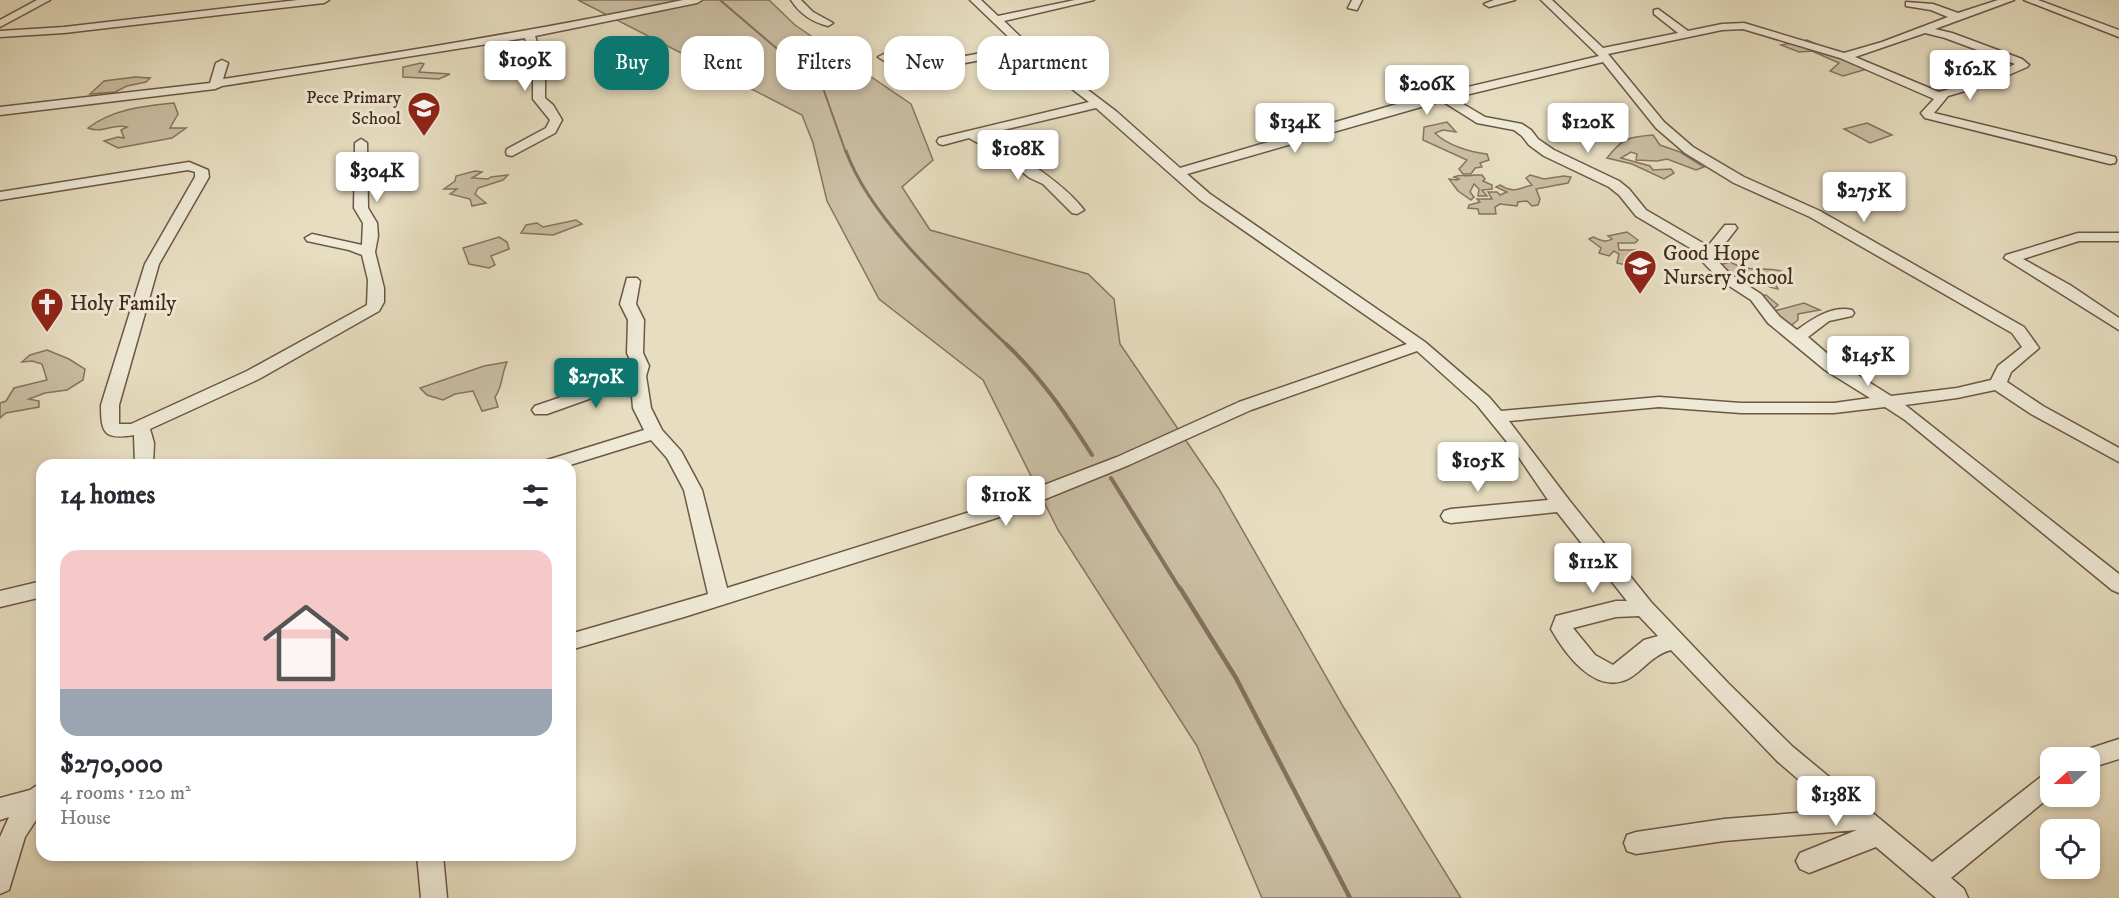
<!DOCTYPE html>
<html lang="en">
<head>
<meta charset="utf-8">
<style>
	:root { --surface:#fff; --page:#f2f2f3; --text:#2b2b33; --muted:#7c7c81; --line:#e1e1e2; --accent:#0f766e }
	body { margin:0; font-family:"IM FELL DW Pica",serif; background:var(--page); color:var(--text); height:100vh; display:flex; flex-direction:column; font-size:22px; white-space:nowrap }
	* { box-sizing:border-box; margin:0 }
	p { font-size:20px; color:var(--muted) }
	.icon { flex:none; width:33px; height:33px; fill:none; stroke:currentColor; stroke-width:2; stroke-linecap:round; stroke-linejoin:round }
	.map { position:relative; flex:1; overflow:hidden }
	.sheet { position:absolute; left:36px; top:459px; width:540px; height:402px; display:flex; flex-direction:column; background:var(--surface); border-radius:18px; box-shadow:0 3px 9px #0003 }
	.sheet>* { flex:none }
	.top-card { position:absolute; left:594px; top:36px; width:570px; height:54px; display:flex; gap:12px }
	.needle { width:39px; rotate:249deg }
	.controls { position:absolute; left:2040px; top:747px; display:grid; gap:12px }
	.controls a { display:grid; place-items:center; width:60px; height:60px; border-radius:12px; background:var(--surface); box-shadow:0 3px 9px #0003; font-size:30px }
	.price { position:absolute; translate:-50% -51px; padding:0 14px; border-radius:6px; background:#fff; color:#222; font-size:20px; line-height:39px; filter:drop-shadow(0 2px 3px #0008) }
	.price::after { content:''; position:absolute; left:50%; top:36px; width:18px; height:14px; margin-left:-9px; background:inherit; clip-path:polygon(0 0,100% 0,50% 100%) }
	.price.selected { background:var(--accent); color:#fff }
	ul { padding:0; list-style:none }
	li { display:grid; align-content:center; gap:12px; height:318px; padding:0 24px }
	li+li { border-top:2px solid var(--line) }
	li span { display:grid; place-items:center; height:186px; border-radius:18px; color:#555 }
	li>.icon { margin-inline-start:auto }
	span .icon { width:108px; height:108px; fill:#fffc; stroke-width:1 }
	li b { font-size:26px }
	h2 { display:flex; justify-content:space-between; align-items:center; height:72px; padding:0 24px; font-size:26px }
	.chip { padding:0 21px; border-radius:18px; background:var(--surface); box-shadow:0 3px 9px #0003; font-size:21px; line-height:54px }
	.chip.selected { background:var(--accent); color:#fff }
	.map>svg:first-child { display:block }
</style>
</head>
<body>
<div class="map">
<svg width="2119" height="898" viewBox="0 0 2119 898">
	<rect width="100%" height="100%" fill="#e7dec1"/>
	<filter id="stains"><feTurbulence type="fractalNoise" baseFrequency=".00333" numOctaves="4"/><feColorMatrix values="0 0 0 0 .2 0 0 0 0 .09 0 0 0 0 .02 0 0 0 .5 -.17"/></filter>
	<radialGradient id="worn" r=".72"><stop offset=".6" stop-color="#630" stop-opacity="0"/><stop offset="1" stop-color="#630" stop-opacity=".3"/></radialGradient>
	<!-- green -->
	<g fill="#cbbfa5" stroke="#887460" stroke-width="1.5">
		<path d="M578,0h191l26,25 116,79 22,56 -31,27 28,43 158,44 26,25 6,45 99,145 125,219 117,190h-199l-65,-152 -139,-216 -75,-150 -104,-81 -52,-98 -14,-58 -11,-28z"/>
		<path d="M1807,40l63,28 -27,8 -13,-5 9,-8 -27,-12 -13,1 -18,-7z"/>
		<path d="M421,63l3,1 -5,8 31,2 -11,5 -36,-2v-10z"/>
		<path d="M135,77l15,1 -4,4 -19,4 -12,6 -25,2 14,-13z"/>
		<path d="M174,103l4,11 -8,14h16l-14,10 -54,10 -14,-7 14,-4 6,1 -3,-8 6,-3c-14,-4 -25,7 -39,1 25,-19 56,-22 86,-25z"/>
		<path d="M1447,122l9,10 -13,-2 -8,3c12,12 34,19 52,21l2,6 -9,3 2,4 -7,1 -4,6h-8l-4,-5 8,-9 -44,-20 1,-13z"/>
		<path d="M1867,123l25,12 -22,8 -26,-14z"/>
		<path d="M1653,135l7,10 20,7 24,15 -8,3 -29,-11 -10,2 -21,-1 1,-6 -6,-2 -10,6 29,8 3,4 18,-1 3,4 -10,6 -32,-15 -25,-6c16,-20 20,-21 46,-23z"/>
		<path d="M475,171l7,1 -10,6 16,1 3,-2 17,-2 -5,5 -25,8 -3,6 11,9 -14,3 -2,-7 -20,-5 7,-5h-13l11,-8 1,-5z"/>
		<path d="M1475,175h7l3,4 -2,2 9,4v4l-10,1 5,6h-9l1,-7 -5,-5 -4,8 4,5 -3,3 -13,-9 -9,-12 8,1 2,-1 -5,-2c7,-3 13,0 21,-2z"/>
		<path d="M1530,175l14,4 20,-3 7,1 -3,6 -32,6 4,10 -2,6 -6,1 -5,-5 -9,1 -1,4 -17,-2 -5,3 1,7h-17l-1,-5 -10,-1 1,-3 11,-3 -3,-3h15l-4,-7h9l3,3 7,-3 -11,-5 4,-2c14,9 19,3 32,0l-6,-7z"/>
		<path d="M576,220l6,4 -29,11 -32,-2 5,-8 11,-2 6,4z"/>
		<path d="M1627,232l11,8 -3,3h-17l1,7h18l5,3 -12,13 -13,-3 2,-9 -5,-3 -5,5 -10,-3 2,-5 -12,-9 4,-2c7,3 13,6 19,2l-4,-3z"/>
		<path d="M499,237l8,5 2,7 -18,7 4,9 -6,3 -20,-4 -6,-16z"/>
		<path d="M1730,262c22,13 36,2 57,11l-16,4 7,12c-12,-1 -18,-9 -30,-12l-5,5 -18,-6 -9,-10z"/>
		<path d="M1766,295l12,10 -5,4 1,2 30,-8 16,7 -22,4v6l-9,7 -27,-17 -12,-10 1,-4z"/>
		<path d="M47,350l22,9 16,10 -2,11 -16,10 -22,3 -16,6 10,2v6l-33,6 -6,5v-15l6,-2 8,-13 33,-8 -5,-16 -10,-3 -10,1 8,-7z"/>
		<path d="M1868,350l9,6 -3,5 8,5v3l-31,11 -18,-19 16,1 2,6 8,-3 -4,-7 9,-2 -2,-4z"/>
		<path d="M507,362c-6,13 -4,24 -12,35l3,10 -16,4 -9,-20 -18,3 -12,6 -16,-5 -7,-7 64,-22z"/>
	</g>
	<g fill="none" stroke-linecap="round" stroke-linejoin="round">
		<!-- stream-far3 -->
		<path stroke="#85715d" stroke-width="2" d="M720,0l103,88 23,65"/>
		<!-- stream-far2 -->
		<path stroke="#85715d" stroke-width="3" d="M846,151c25,70 108,143 161,194"/>
		<!-- stream-far1 -->
		<g stroke="#85715d" stroke-width="4">
			<path d="M1006,344c35,33 60,70 86,111"/>
			<path d="M1111,478l69,111"/>
		</g>
		<!-- stream -->
		<path stroke="#85715d" stroke-width="4.5" d="M1180,588l56,90 114,220"/>
		<defs>
			<g id="minor">
				<path d="M37,0h13l-50,27v-7z"/>
				<path d="M298,0h31l-5,3 -260,30 -64,4v-6l64,-4z"/>
				<path d="M683,0h19l-5,3 -162,33 10,30v32l8,7 9,15 -7,13 -43,23 -5,-1 -1,-3 1,-3 39,-21 4,-8 -17,-21v-33l-8,-28 -303,48 -7,3 -215,26v-8l210,-24 6,-20 6,-3 6,3 -5,16c154,-23 307,-47 460,-79z"/>
				<path d="M791,0h10l12,12 20,11 -5,3c-16,-4 -28,-12 -37,-26z"/>
				<path d="M970,0h11l17,16 77,-16h19l-90,21 26,25 87,66 63,56 220,-65 199,-47 -58,-56h11l51,48 75,-15 -24,-19v-4l4,-1 30,22 34,-7 22,-1 100,30 38,-11 66,-25 -17,-7 -25,-4v-4l27,2 25,9 40,-13h16l-79,29 17,4 70,26 7,6 -2,2 -41,18 -38,11 -14,17 181,44 1,3 -1,3 -5,1 -185,-46 -4,-5 13,-14 -94,-41 -97,-29 -21,1 -114,24 56,68 29,25 51,30 76,34 204,116 15,21 -28,24 -4,10 36,24 76,42v14l-88,-48 -36,-24 -38,8 -52,7 214,169v19l-7,-3 -207,-170 -20,-13 -51,6h-93l-82,-6 -150,14 60,79 82,102 77,81 65,64 139,115 110,-86 8,-3 1,23 -100,82 13,11 4,9h-32l-60,-51 -67,26 -9,-4 -4,-8 4,-8 57,-23 -133,11 -88,13 -9,-3 -3,-8 3,-8 9,-3 88,-13 110,-9 -57,-49 -106,-111c-19,5 -27,20 -43,29 -33,16 -63,-25 -77,-50l5,-13 60,-15h11l-70,-89 -106,11 -7,-2 -3,-5 3,-5 7,-2 97,-9 -32,-47 -39,-48 -60,-54 -166,59 -122,55 -123,50 -322,102 -114,33v-16l138,-40 -24,-104 -17,-32 -16,-18 -81,25h-29l3,-4 100,-31 -11,-22 -2,-24 -84,30h-12l-3,-4 3,-4 96,-33 2,-7 -6,-13 1,-33 -8,-16 7,-26h10l3,3 -4,23 8,16 -1,33 6,13 -3,10 5,32 11,22 19,21 21,39 25,98 265,-83 125,-48 122,-55 168,-58 -207,-144 -104,-92 -114,27c33,18 79,45 102,75l-7,4 -5,-1 -29,-29 -13,-6 -31,-23 -30,-17 -26,7 -4,-1 -2,-3 2,-3 150,-36 -65,-50 -118,22 -28,-17 6,-3 24,13 110,-21zM1925,33l20,5 70,26 -37,17 -39,11 -84,-35zM1603,62l53,66 29,25 49,30 76,34 202,116 10,14 -24,19 -7,14 -34,8 -66,8 -54,-34 -29,-25 21,-16 23,-5 2,-3 -2,-3c-20,-5 -40,9 -55,20l-17,-13 -19,-23 -31,-20 -14,-15 1,-5 20,-26 -2,-3h-10l-17,21 -62,-36 -17,-21 -10,-8 -65,-31 -16,-11 -7,-9 -9,-6 -37,-7 -32,-19zM1442,101l35,22 37,7 8,6 7,9 15,11 65,31 10,8 17,21 66,39 -1,5 19,20 31,20 17,23 57,47 45,28 -36,5h-93l-82,-6 -158,14 -12,-14 -64,-55 -215,-148 -23,-20zM1639,616l19,20 -14,4 -31,25 -18,-10 -22,-27 43,-11z"/>
				<path d="M1352,0h10l-5,10 -9,-2z"/>
				<path d="M1494,0h21l-26,7 -5,-3z"/>
				<path d="M2024,0h14l81,30v7z"/>
				<path d="M361,139l6,4 1,65 9,15 1,13 -3,16 9,36v14l-5,9 -120,68 -109,50 4,14 -1,22h-18l-1,-30c-30,5 -33,-2 -33,-30l44,-141 50,-87v-5l-7,-2 -188,30v-8l189,-30 19,8 1,7 -50,87 -40,141v19h12l116,-53 120,-66 1,-25 -6,-25 -13,-5 -42,-9 -2,-3 7,-4 50,11 1,-22 -9,-15 1,-65z"/>
				<path d="M2078,233h41v8h-40l-56,18 47,26 49,33v12l-115,-72 2,-3z"/>
				<path d="M42,581v16l-42,10v-16z"/>
				<path d="M2119,739v20l-29,9v-10h-11l3,-7z"/>
				<path d="M42,782v29l-17,26 -16,53 -9,4v-57l9,-20 -9,3v-22l30,-8z"/>
				<path d="M417,855h26l4,43h-26z"/>
			</g>
		</defs>
		<!-- minor casing -->
		<use href="#minor" stroke="#6d5745" stroke-width="3"/>
		<!-- minor -->
		<use href="#minor" fill="#efead7" fill-rule="evenodd"/>
	</g>
	<!-- icons -->
	<defs>
		<symbol id="school-pin" viewBox="-11 -11 22 30"><path d="M0 17L-7.5 6A9.5 9.5 0 1 1 7.5 6Z" fill="#8f2418" stroke="#efead7"/><path d="M0-5L7-2L0 1L-7-2ZM-4 1L0 2.5L4 1V4Q0 6-4 4Z" fill="#fff"/></symbol>
		<symbol id="church-pin" viewBox="-11 -11 22 30"><path d="M0 17L-7.5 6A9.5 9.5 0 1 1 7.5 6Z" fill="#8f2418" stroke="#efead7"/><path d="M-1.2-6h2.4v3.5h3.3v2.4h-3.3V6h-2.4V-.1h-3.3v-2.4h3.3Z" fill="#fff"/></symbol>
	</defs>
	<g fill-rule="evenodd">
		<use href="#school-pin" x="405" y="89" width="38" height="52"/>
		<use href="#school-pin" x="1621" y="247" width="38" height="52"/>
		<use href="#church-pin" x="28" y="285" width="38" height="52"/>
	</g>
	<g text-anchor="middle" dominant-baseline="central" stroke-width="6" stroke-linejoin="round" paint-order="stroke">
		<!-- far-poi labels -->
		<g font-size="18" fill="#442a1c" stroke="#efead7" text-anchor="end">
			<text x="401" y="98">Pece Primary<tspan x="401" dy="21">School</tspan></text>
		</g>
		<!-- poi labels -->
		<g font-size="21" fill="#442a1c" stroke="#efead7" text-anchor="start">
			<text x="1663" y="254">Good Hope<tspan x="1663" dy="24">Nursery School</tspan></text>
			<text x="70" y="304">Holy Family</text>
		</g>
	</g>
	<rect width="100%" height="100%" filter="url(#stains)"/>
	<rect width="100%" height="100%" fill="url(#worn)"/>
</svg>
<div class="controls">
<a><svg class="needle" viewBox="-14 -14 28 28"><path d="M0-13l5 13h-10z" fill="#e53935"/><path d="M0 13l5-13h-10z" fill="#7c7c81"/></svg></a>
<a><svg class="icon" aria-label="locate" viewBox="0 0 24 24"><circle cx="12" cy="12" r="6"/><path d="M12 2v4M12 18v4M2 12h4M18 12h4"/></svg></a>
</div>
<b class="price" style="left:525px;top:92px">$109K</b>
<b class="price" style="left:1970px;top:101px">$162K</b>
<b class="price" style="left:1427px;top:116px">$206K</b>
<b class="price" style="left:1295px;top:154px">$134K</b>
<b class="price" style="left:1588px;top:154px">$120K</b>
<b class="price" style="left:1018px;top:181px">$108K</b>
<b class="price" style="left:377px;top:203px">$304K</b>
<b class="price" style="left:1864px;top:223px">$275K</b>
<b class="price" style="left:1868px;top:387px">$145K</b>
<b class="price selected" style="left:596px;top:409px">$270K</b>
<b class="price" style="left:1478px;top:493px">$105K</b>
<b class="price" style="left:1006px;top:527px">$110K</b>
<b class="price" style="left:1593px;top:594px">$112K</b>
<b class="price" style="left:1836px;top:827px">$138K</b>
<div class="top-card">
<a class="chip selected">Buy</a>
<a class="chip">Rent</a>
<a class="chip">Filters</a>
<a class="chip">New</a>
<a class="chip">Apartment</a>
</div>
<section class="sheet">
<h2>14 homes<svg class="icon" aria-label="filters" viewBox="0 0 24 24"><path d="M4 7h16M4 17h16"/><circle cx="9" cy="7" r="2"/><circle cx="15" cy="17" r="2"/></svg></h2>
<ul>
<li><span style="background:linear-gradient(#f6c9c9 75%,#9aa5b1 0)"><svg class="icon" aria-label="home" viewBox="0 0 24 24"><path d="M3 11l9-7 9 7M6 9v11h12V9"/></svg></span><div><b>$270,000</b><p>4 rooms · 120 m²</p><p>House</p></div></li>
</ul>
</section>
</div>
</body>
</html>
